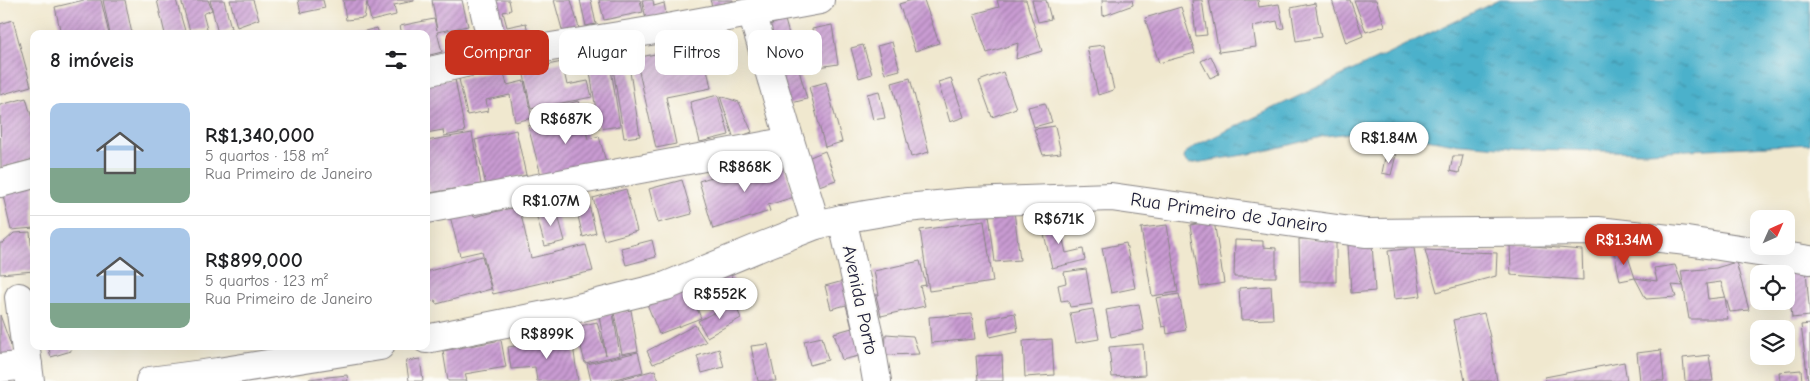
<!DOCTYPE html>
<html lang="pt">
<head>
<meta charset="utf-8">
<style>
	:root { --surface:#fff; --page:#f6f6f6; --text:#202124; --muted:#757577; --line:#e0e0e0; --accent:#c8321e }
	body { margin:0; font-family:"Comic Neue",sans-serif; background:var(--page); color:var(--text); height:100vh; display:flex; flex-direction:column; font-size:19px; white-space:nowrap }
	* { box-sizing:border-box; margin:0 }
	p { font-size:16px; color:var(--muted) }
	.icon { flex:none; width:28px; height:28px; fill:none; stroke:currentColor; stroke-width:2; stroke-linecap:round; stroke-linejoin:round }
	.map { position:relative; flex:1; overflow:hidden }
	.panel { position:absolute; left:30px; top:30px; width:400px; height:320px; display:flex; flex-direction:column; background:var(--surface); border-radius:10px; box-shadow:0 5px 20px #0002 }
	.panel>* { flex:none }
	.banner { position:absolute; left:445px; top:30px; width:475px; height:45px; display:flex; gap:10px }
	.needle { width:32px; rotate:45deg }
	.controls { position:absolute; left:1750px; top:210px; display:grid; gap:10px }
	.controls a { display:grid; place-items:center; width:45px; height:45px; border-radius:10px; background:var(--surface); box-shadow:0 5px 20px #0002; font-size:25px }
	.price { position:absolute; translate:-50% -42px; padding:0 11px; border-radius:18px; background:#fff; color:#222; font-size:16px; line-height:32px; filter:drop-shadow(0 1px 2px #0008) }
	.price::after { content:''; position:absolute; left:50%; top:30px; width:15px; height:11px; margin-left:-8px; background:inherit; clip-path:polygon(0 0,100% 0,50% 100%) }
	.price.current { background:var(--accent); color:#fff }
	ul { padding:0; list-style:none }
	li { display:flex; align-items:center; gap:15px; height:125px; padding:0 20px }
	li+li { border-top:1px solid var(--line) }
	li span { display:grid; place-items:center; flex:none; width:140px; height:100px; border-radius:10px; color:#555 }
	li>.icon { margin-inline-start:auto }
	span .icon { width:60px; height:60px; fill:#fffc; stroke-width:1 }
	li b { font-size:21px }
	h2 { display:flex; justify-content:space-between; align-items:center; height:60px; padding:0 20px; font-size:21px }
	.chip { padding:0 18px; border-radius:10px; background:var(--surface); box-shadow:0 5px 20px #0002; font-size:18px; line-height:45px }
	.chip.current { background:var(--accent); color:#fff }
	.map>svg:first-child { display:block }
</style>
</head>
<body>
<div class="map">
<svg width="1810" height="381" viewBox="0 0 1810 381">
	<defs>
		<pattern id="water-ripples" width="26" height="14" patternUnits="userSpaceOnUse" patternTransform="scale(1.25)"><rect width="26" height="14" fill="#4cb1cb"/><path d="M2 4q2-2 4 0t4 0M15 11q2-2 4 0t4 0" fill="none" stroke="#3f90a6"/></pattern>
		<pattern id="building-hatch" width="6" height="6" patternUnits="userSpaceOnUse" patternTransform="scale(1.25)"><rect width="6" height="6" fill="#c99bd2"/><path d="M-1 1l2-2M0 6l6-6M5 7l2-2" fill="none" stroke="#a37eac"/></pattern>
	</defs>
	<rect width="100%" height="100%" fill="#fdfcf7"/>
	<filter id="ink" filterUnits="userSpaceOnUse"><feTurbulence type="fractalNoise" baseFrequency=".02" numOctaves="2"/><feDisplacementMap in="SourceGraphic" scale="10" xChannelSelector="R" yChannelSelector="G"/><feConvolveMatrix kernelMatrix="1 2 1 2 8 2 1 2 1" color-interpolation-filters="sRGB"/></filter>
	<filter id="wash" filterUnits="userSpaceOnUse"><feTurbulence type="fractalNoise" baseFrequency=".0096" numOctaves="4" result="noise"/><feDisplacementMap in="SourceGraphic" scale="20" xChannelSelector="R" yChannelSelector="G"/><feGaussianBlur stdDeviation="1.12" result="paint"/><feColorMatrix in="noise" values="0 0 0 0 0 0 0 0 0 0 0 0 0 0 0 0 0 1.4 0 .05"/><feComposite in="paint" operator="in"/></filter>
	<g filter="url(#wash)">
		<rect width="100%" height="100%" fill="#f0e8cf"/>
		<!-- water -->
		<path fill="url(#water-ripples)" stroke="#376a83" d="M1499,0h311v144l-164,8 -120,-3 -77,-6 -74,-13 -50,6 -64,16 -72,12 -5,-5 1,-6 14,-9z"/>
		<g id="blocks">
			<!-- building -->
			<g fill="url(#building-hatch)">
				<path d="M84,0h17l8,34h-48l-6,-27z"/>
				<path d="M103,0h22l7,34h-22z"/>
				<path d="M157,0h19l10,34h-21z"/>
				<path d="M181,0h27l4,10 -9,4 4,15 -17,2z"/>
				<path d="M210,0h14l7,28 -13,6z"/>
				<path d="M230,0h23l6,19 -22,8z"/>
				<path d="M298,0h25l2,8 -24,5z"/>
				<path d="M343,0h71v1l-20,4 2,10 -25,6 -4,-19 -3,16 -18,2z"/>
				<path d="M432,0h30l6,26 -31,6 5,20 -16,4v-22h-24l-2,-8 34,-7 3,11z"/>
				<path d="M488,0h21l2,10 -8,2 4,15 19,-4 2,10 -31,7z"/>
				<path d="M554,0h17l8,28 -16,5z"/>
				<path d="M580,0h11l5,24 -10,2z"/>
				<path d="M599,0h41l3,12 -39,8z"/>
				<path d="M642,0h11l1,6 10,-3 2,11 -20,5z"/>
				<path d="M710,0h23v1l-21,5z"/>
				<path d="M912,0h12l15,43 -24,8 -16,-47z"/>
				<path d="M997,0h29l16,51 -26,8 2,-16 -31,10 -13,-39 25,-7z"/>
				<path d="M1032,0h14l5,19 -13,3z"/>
				<path d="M1102,0h30l1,5 -30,11z"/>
				<path d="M1192,0h10l5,35 -11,1z"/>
				<path d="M1209,0h49l1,7 20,-3 5,24 -5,1 -2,-8 -24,5 3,21 -37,5z"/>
				<path d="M1332,0h18l13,36 -17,7z"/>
				<path d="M1354,0h22l9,26 -19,6z"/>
				<path d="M1315,3l6,34 -25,4 -5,-33z"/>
				<path d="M1181,7l14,46 -36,10 -14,-45z"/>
				<path d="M13,20l18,66 -31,9v-71z"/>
				<path d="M785,20l22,79 -19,5 -22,-78z"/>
				<path d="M832,25l6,39 -19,3 -7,-38z"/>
				<path d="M377,28l2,6h-22v-1z"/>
				<path d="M892,42l8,28 -15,4 -8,-28z"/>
				<path d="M702,44l9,44 -45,9 10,47 -20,4 -20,-90z"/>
				<path d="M863,45l9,29 -13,4 -8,-30z"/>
				<path d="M1104,45l10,45 -16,5 -11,-48z"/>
				<path d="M1211,56l8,18 -9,4 -9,-17z"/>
				<path d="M628,59l12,77 -16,2 -12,-76z"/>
				<path d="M562,62l5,23 21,-4 4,16 -61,12 -8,-39z"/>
				<path d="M610,63l10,63 -21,3 -10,-63z"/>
				<path d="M503,69l4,16 17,-4 8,37 -17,4 -5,-27 -24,5 2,11 -21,4 -8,-36z"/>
				<path d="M1003,72l13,36 -24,9 -13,-36z"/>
				<path d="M910,78l19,74 -18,5 -19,-74z"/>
				<path d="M951,78l13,39 -14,5 -12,-40z"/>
				<path d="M455,79l10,53 -21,4 -1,-6 -17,3v-52z"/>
				<path d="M826,82l16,60 -17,5 -16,-60z"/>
				<path d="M879,91l6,27 -12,2 -6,-26z"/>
				<path d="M718,95l11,40 -29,7 -10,-40z"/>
				<path d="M720,96l19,6 13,30 -18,7z"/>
				<path d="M26,98l8,27v34l-33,9 -1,-63z"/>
				<path d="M578,101l10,38 11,-3 8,30 -64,17 -15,-57 26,-7 -3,-10z"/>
				<path d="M1045,103l7,19 -18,5 -6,-20z"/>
				<path d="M1055,126l6,27 -18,2 -9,-26z"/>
				<path d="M516,130l10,45 -40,10 -11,-45z"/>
				<path d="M472,133l9,51 -51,9 -4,-18v-34z"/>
				<path d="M825,151l11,29 -20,7 -11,-28z"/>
				<path d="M1386,153l10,2 -5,20 -9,-2z"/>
				<path d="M1453,156h10l-4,17 -9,-2z"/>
				<path d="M782,161l12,36 -26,8 2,6 -57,18 -14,-48 56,-18 2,5z"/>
				<path d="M682,180l10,34 -34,9 -9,-34z"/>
				<path d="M34,184v44l-23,2 -10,-43z"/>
				<path d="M626,189l11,42 -33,9 -11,-42z"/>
				<path d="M589,205l7,28 -13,4 -7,-29z"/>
				<path d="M519,206l12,52 55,-13 7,26 -100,23 -11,-43 -22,5 -11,-44 22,-5 3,10z"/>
				<path d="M556,208l9,33 -20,5 -9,-32z"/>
				<path d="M1014,211l6,49 -25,2 -6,-48z"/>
				<path d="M1058,218l8,35 17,-4 2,11 -33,8 -11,-47z"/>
				<path d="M984,221l9,61 -64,9 -9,-61z"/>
				<path d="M1214,221l10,62 -24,4 -10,-62z"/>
				<path d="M1167,225l11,67 -26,4 -11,-68z"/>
				<path d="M30,232l4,39 -34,3v-31h3l11,-10z"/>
				<path d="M1299,239h37v43h-36z"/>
				<path d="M652,240l4,17 -30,8 -5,-17z"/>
				<path d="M1235,240l28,1v6l13,1v29h-42z"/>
				<path d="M1126,243l9,45 -24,5 -9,-45z"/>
				<path d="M1372,243l3,48 -24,2 -3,-48z"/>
				<path d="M1510,244l72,6 1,30 -72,-5z"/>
				<path d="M1414,248l7,48 -27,3 -6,-48z"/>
				<path d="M1425,250l72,3 -1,23 -59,16z"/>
				<path d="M1614,251h12l9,27 -15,3z"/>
				<path d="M482,256l9,33 -54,15 -2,-4 -9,3v-31z"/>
				<path d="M920,261l6,24 -6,1 5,20 -44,10 -5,-21h3l-5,-24z"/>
				<path d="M1736,262l13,48 -19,2 -5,-17 -4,-13 -15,2 2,15 17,-2 3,22h-39l-8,-48 35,-3z"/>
				<path d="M1675,265l8,21 -11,-1 4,12 -30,2 -11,-21 22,3 -3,-13z"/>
				<path d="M1086,269l6,35 -22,3 -2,-7 -7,1 -3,-16 8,-2 -2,-11z"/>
				<path d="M1793,269l13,2 4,45 -18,2 -4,-43 4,-2z"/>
				<path d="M728,270l13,24 -24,13 -13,-24z"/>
				<path d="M847,280l20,74 -25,6 -8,-27 18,-5 -6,-23 -15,4 -6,-23z"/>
				<path d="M1271,286l2,33 -32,1 -2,-32z"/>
				<path d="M689,289l12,29 -42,16 -12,-30h6z"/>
				<path d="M1179,294l7,36 -19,4 -1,-8 -4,1 -6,-29z"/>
				<path d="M734,302l7,16 -34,19 -9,-16z"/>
				<path d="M1139,304l5,26 -33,7 -5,-27z"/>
				<path d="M1093,309l6,30 -23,4 -6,-30z"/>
				<path d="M631,310l7,41 -16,3 -8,-41z"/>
				<path d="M613,313l7,42 -35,8 -9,-36 21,-5 9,33 -7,-39z"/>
				<path d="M1015,313l3,18 -28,6 -3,-19z"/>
				<path d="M1484,313l6,24 7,44h-32l-12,-61z"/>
				<path d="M972,314l3,25 -44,4 -2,-26z"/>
				<path d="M0,315l14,39 -14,4z"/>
				<path d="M1810,324v57h-2l-7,-56z"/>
				<path d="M695,325l11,17 -53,22 -6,-13z"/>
				<path d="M886,334l27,2 6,18 -34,1z"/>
				<path d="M822,337l6,23 -18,5 -6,-24z"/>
				<path d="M572,338l6,43h-41l-2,-14 -24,2 -3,-22z"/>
				<path d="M1052,339l2,36 -29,2 -2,-36z"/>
				<path d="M501,340l5,27 -41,7 2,7h-19l-5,-30z"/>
				<path d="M768,344l8,37h-18l-7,-35z"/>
				<path d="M1143,344l2,31 -33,2 -3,-30z"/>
				<path d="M48,346h22l1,5 -20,6z"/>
				<path d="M719,349l5,18 -22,6 -5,-17z"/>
				<path d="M1661,350l3,31h-24l-3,-28z"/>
				<path d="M638,352l5,20 -36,9h-16l-4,-17z"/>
				<path d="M1002,355l1,26h-25l-2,-25z"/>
				<path d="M1709,355l4,26h-28l-2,-23z"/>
				<path d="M420,359l3,22h-14l-3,-20z"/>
				<path d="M1624,362l3,19h-81l-1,-4z"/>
				<path d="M655,370l4,11h-42v-1z"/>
				<path d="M1801,370l1,11h-22l-1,-9z"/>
				<path d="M347,375l1,6h-39v-2z"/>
			</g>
		</g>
	</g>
	<g filter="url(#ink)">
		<use href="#blocks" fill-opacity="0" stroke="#898585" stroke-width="1"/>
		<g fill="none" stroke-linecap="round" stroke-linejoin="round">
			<defs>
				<g id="minor">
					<path d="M482,0l13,56"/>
					<path d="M752,13l38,128"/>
					<path d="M426,72l69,-16 161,-26 164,-30"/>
					<path d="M0,183l34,-9"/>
					<path d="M426,209l364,-68 26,84"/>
					<path d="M842,219l28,121 7,41"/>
					<path d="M19,297l11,84"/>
					<path d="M426,339l144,-29 96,-24 99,-41 51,-20 26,-6 64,-11 63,-6 142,-5 254,36 233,-2 89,10 123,19"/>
					<path d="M0,368l28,-3"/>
					<path d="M150,381l68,-9 162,-26"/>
				</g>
			</defs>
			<!-- minor casing -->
			<use href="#minor" stroke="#898585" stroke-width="30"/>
			<!-- minor -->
			<use href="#minor" stroke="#fff" stroke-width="28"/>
		</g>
	</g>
	<g text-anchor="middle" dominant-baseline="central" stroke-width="4.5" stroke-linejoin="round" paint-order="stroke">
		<!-- street labels -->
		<g font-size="19" fill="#22223b" stroke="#fdfcf7">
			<text transform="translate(1229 213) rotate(8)">Rua Primeiro de Janeiro</text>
			<text transform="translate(860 300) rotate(78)">Avenida Porto</text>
		</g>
	</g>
</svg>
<div class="controls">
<a><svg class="needle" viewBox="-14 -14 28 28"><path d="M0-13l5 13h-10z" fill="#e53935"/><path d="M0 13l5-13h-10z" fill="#757577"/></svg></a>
<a><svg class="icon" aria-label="locate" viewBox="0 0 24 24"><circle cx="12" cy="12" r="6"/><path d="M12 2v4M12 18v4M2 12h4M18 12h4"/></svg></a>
<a><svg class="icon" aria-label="layers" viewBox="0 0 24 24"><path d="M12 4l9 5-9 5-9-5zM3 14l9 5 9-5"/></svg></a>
</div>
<b class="price" style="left:566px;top:145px">R$687K</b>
<b class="price" style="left:1389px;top:164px">R$1.84M</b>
<b class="price" style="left:745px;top:193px">R$868K</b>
<b class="price" style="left:551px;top:227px">R$1.07M</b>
<b class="price" style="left:1059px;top:245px">R$671K</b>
<b class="price current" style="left:1624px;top:266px">R$1.34M</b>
<b class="price" style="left:720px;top:320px">R$552K</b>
<b class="price" style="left:547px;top:360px">R$899K</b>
<div class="banner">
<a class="chip current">Comprar</a>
<a class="chip">Alugar</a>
<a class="chip">Filtros</a>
<a class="chip">Novo</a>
</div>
<section class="panel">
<h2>8 imóveis<svg class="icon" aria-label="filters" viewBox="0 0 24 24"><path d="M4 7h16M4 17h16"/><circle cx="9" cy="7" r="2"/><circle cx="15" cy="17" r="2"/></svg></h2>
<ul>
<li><span style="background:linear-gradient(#a9c7e8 65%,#7fa58c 0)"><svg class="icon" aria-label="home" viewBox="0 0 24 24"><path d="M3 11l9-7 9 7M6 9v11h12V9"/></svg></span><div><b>R$1,340,000</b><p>5 quartos · 158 m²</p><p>Rua Primeiro de Janeiro</p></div></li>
<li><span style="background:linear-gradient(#a9c7e8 75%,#7fa58c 0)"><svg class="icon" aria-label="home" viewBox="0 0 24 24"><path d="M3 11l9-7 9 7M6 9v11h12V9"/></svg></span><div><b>R$899,000</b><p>5 quartos · 123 m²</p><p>Rua Primeiro de Janeiro</p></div></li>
</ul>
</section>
</div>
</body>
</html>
